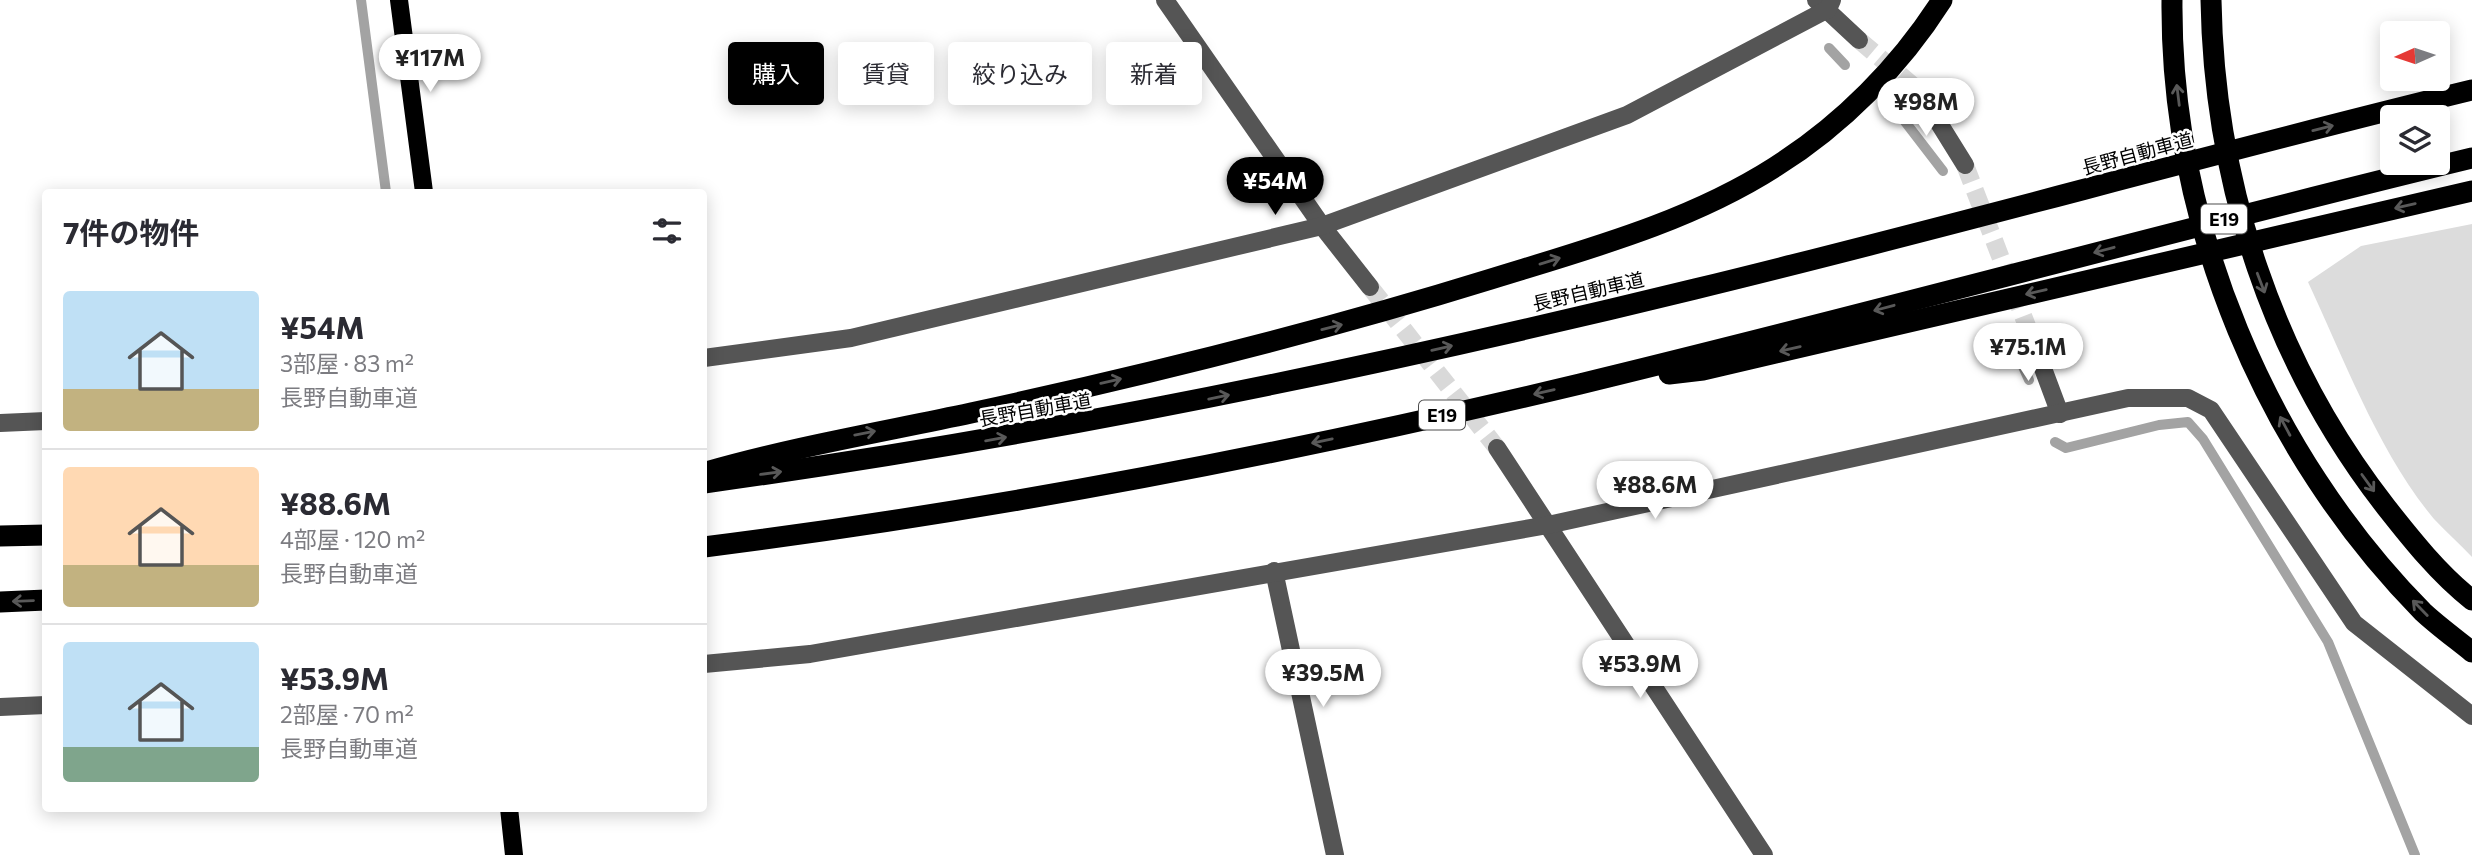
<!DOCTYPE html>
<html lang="ja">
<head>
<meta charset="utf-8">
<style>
	:root { --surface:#fff; --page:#f7f7f7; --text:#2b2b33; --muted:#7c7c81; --line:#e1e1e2; --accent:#000 }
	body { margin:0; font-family:Commissioner,"Noto Sans JP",sans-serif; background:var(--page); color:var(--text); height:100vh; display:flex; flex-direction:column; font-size:26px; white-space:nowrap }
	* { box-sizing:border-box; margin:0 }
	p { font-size:23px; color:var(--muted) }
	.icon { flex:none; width:38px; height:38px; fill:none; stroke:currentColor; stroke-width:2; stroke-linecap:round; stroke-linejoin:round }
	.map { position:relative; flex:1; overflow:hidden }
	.sheet { position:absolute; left:42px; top:189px; width:665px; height:623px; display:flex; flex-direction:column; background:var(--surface); border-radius:7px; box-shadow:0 4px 18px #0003 }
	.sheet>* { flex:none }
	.top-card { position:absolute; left:728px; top:42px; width:665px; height:63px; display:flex; gap:14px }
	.needle { width:46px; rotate:267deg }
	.fabs { position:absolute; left:2380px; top:21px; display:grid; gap:14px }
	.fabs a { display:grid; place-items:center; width:70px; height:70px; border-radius:7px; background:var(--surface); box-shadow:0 4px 18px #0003; font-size:35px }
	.price { position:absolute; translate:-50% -60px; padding:0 16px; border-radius:24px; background:#fff; color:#222; font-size:23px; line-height:46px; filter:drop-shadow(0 2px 4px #0008) }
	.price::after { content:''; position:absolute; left:50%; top:42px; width:21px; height:16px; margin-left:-10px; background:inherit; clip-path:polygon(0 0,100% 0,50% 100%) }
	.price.current { background:var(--accent); color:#fff }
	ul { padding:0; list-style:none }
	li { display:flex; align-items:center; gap:21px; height:175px; padding:0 21px }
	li+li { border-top:2px solid var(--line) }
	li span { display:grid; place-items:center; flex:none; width:196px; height:140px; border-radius:7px; color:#555 }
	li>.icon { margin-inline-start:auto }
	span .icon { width:84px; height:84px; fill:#fffc; stroke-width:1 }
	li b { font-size:30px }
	h2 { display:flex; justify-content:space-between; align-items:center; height:84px; padding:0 21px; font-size:30px }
	.tag { padding:0 24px; border-radius:7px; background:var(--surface); box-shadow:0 4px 18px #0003; font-size:24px; line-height:63px }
	.tag.current { background:var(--accent); color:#fff }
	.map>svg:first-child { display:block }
</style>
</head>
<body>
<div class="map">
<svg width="2472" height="855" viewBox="0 0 2472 855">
	<rect width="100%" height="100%" fill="#fff"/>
	<!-- green -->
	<path fill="#dcdcdc" d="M2472,224v333c-12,-13 -26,-25 -38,-38 -55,-66 -90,-160 -126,-237l53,-36z"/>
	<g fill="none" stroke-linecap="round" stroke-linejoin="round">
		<!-- stream -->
		<g stroke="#a3a3a3" stroke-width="10">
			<path d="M361,0l25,192"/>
			<path d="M1829,48l16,17"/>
			<path d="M1903,119l40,52"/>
			<path d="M2012,342l17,38"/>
			<path d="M2055,442l11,6 93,-23 29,-3 15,17 125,203 87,213"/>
		</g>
		<!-- minor-tunnel -->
		<g stroke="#d9d9d9" stroke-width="18" stroke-dasharray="18 9" stroke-linecap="butt">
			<path d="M1859,40l60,51"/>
			<path d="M1965,165l67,174"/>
			<path d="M1370,287l127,161"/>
		</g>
		<!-- minor -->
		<g stroke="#555" stroke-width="18">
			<path d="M1165,0l157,226 48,61"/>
			<path d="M1816,0l43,40"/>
			<path d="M1919,91l46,74"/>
			<path d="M2032,339l28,75"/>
			<path d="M704,358l147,-20 471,-112 305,-111 201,-106 4,-9"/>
			<path d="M0,423l46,-2"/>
			<path d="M1497,448l267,407"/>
			<path d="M1274,571l61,284"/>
			<path d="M704,664l106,-10 738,-129 580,-127h60l23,12 143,213 118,93"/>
			<path d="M0,707l46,-2"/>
		</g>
		<!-- major -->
		<g stroke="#000" stroke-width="18">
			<path d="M399,0l25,192"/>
			<path d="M509,808l5,47"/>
		</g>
		<!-- highway -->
		<g stroke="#000" stroke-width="21">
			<path d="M2172,0c-2,224 94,453 251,612 15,14 33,27 49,40"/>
			<path d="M2211,0c3,183 62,362 175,507 26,33 53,67 86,93"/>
			<path d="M1669,374l34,-4 769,-179"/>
			<path d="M706,472c87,-25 176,-40 265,-59 175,-38 349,-81 520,-134 97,-30 198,-57 284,-112 67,-42 125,-101 167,-167"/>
			<path d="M704,483c334,-46 664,-114 991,-194 260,-63 517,-136 777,-199"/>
			<path d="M0,536l46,-1"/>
			<path d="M704,547c295,-37 587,-94 876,-163 298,-72 594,-154 892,-226"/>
			<path d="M0,602l46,-2"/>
		</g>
	</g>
	<!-- one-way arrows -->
	<defs><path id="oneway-shaft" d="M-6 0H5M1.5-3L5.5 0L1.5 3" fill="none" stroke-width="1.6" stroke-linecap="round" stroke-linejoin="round" transform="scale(1.75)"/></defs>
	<g stroke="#595959">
		<use href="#oneway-shaft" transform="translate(2178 95) rotate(-97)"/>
		<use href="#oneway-shaft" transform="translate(2323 128) rotate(-14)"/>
		<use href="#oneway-shaft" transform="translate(2405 206) rotate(167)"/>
		<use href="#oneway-shaft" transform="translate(2104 250) rotate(165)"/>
		<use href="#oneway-shaft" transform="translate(1550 261) rotate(-17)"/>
		<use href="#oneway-shaft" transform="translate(2261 283) rotate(69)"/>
		<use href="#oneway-shaft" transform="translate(2036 292) rotate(167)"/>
		<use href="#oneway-shaft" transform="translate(1884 308) rotate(165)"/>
		<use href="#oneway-shaft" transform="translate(1332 327) rotate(-14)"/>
		<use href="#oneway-shaft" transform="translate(1442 348) rotate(-13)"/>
		<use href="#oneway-shaft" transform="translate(1790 349) rotate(167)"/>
		<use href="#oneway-shaft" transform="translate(1111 381) rotate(-13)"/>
		<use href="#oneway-shaft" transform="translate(1544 392) rotate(167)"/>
		<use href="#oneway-shaft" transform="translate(1219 397) rotate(-12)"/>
		<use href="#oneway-shaft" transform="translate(2285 426) rotate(-118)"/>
		<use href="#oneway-shaft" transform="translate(865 433) rotate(-11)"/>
		<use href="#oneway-shaft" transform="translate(996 439) rotate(-10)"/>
		<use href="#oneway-shaft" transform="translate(1322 441) rotate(168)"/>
		<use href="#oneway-shaft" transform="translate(771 473) rotate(-8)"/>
		<use href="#oneway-shaft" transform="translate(2368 483) rotate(54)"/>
		<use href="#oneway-shaft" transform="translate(23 601) rotate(178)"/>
		<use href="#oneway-shaft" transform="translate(2420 608) rotate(-134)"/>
	</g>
	<g text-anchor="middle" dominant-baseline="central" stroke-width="5" stroke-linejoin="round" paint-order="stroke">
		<!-- shield labels -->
		<g fill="#fff" stroke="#4c4c4c" stroke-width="2">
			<rect x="2201" y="204.5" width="46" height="29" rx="5"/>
			<rect x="1419" y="400.5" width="46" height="29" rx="5"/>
		</g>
		<g font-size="18" font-weight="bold" fill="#000">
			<text x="2224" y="219">E19</text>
			<text x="1442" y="415">E19</text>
		</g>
		<!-- street labels -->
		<g font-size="19" fill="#000" stroke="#fff">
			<text transform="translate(2137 153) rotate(-15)">長野自動車道</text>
			<text transform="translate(1588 291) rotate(-13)">長野自動車道</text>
			<text transform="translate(1035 409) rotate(-10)">長野自動車道</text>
		</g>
	</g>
</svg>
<div class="fabs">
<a><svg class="needle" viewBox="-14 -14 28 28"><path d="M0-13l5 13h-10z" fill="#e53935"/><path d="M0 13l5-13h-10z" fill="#7c7c81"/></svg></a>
<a><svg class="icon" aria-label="layers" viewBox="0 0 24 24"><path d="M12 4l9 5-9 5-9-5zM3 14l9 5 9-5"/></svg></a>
</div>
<b class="price" style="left:430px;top:94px">¥117M</b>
<b class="price" style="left:1926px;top:138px">¥98M</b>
<b class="price current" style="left:1275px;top:217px">¥54M</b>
<b class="price" style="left:2028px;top:383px">¥75.1M</b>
<b class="price" style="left:1655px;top:521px">¥88.6M</b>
<b class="price" style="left:1640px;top:700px">¥53.9M</b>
<b class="price" style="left:1323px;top:709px">¥39.5M</b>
<div class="top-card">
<a class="tag current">購入</a>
<a class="tag">賃貸</a>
<a class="tag">絞り込み</a>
<a class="tag">新着</a>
</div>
<section class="sheet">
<h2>7件の物件<svg class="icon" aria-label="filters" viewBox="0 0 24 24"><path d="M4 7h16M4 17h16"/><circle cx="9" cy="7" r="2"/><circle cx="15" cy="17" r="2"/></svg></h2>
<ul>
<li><span style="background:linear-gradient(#bfe0f5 70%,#c2b280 0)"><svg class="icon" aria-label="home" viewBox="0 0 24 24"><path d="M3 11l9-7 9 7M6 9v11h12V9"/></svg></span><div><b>¥54M</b><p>3部屋 · 83 m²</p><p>長野自動車道</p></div></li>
<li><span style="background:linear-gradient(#ffd9b3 70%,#c2b280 0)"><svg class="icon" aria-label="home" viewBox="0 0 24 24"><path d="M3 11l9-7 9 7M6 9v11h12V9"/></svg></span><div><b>¥88.6M</b><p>4部屋 · 120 m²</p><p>長野自動車道</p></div></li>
<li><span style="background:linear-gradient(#bfe0f5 75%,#7fa58c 0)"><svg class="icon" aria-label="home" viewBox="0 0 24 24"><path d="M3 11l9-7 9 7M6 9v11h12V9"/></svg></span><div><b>¥53.9M</b><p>2部屋 · 70 m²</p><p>長野自動車道</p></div></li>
</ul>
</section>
</div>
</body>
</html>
